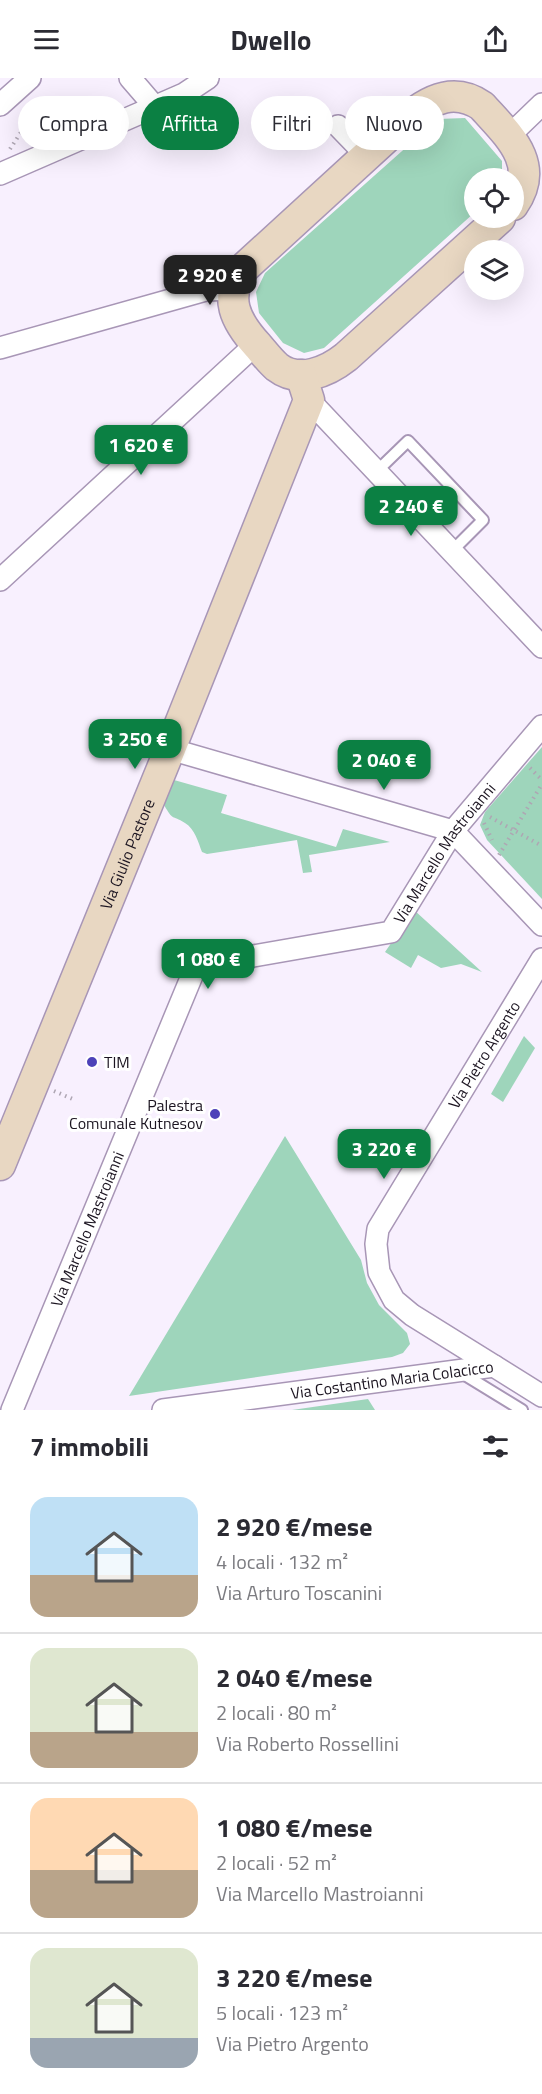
<!DOCTYPE html>
<html lang="it">
<head>
<meta charset="utf-8">
<style>
	:root { --surface:#fff; --page:#f7f7f7; --text:#2b2b33; --muted:#7c7c81; --line:#e1e1e2; --accent:#0b8043 }
	body { margin:0; font-family:"Titillium Web",sans-serif; background:var(--page); color:var(--text); height:100vh; display:flex; flex-direction:column; font-size:22px; white-space:nowrap }
	* { box-sizing:border-box; margin:0 }
	p { font-size:20px; color:var(--muted) }
	.icon { flex:none; width:33px; height:33px; fill:none; stroke:currentColor; stroke-width:2; stroke-linecap:round; stroke-linejoin:round }
	.map { position:relative; height:1332px; overflow:hidden }
	.panel { display:flex; flex-direction:column; background:var(--surface); flex:1 }
	.panel>* { flex:none }
	.banner { position:absolute; left:18px; top:18px; width:507px; height:54px; display:flex; gap:12px }
	.buttons { position:absolute; left:464px; top:90px; display:grid; gap:12px }
	.buttons a { display:grid; place-items:center; width:60px; height:60px; border-radius:50%; background:var(--surface); box-shadow:0 6px 24px #0002; font-size:30px }
	.price { position:absolute; translate:-50% -51px; padding:0 14px; border-radius:12px; background:var(--accent); color:#fff; font-size:20px; line-height:39px; filter:drop-shadow(0 2px 3px #0008) }
	.price::after { content:''; position:absolute; left:50%; top:36px; width:18px; height:14px; margin-left:-9px; background:inherit; clip-path:polygon(0 0,100% 0,50% 100%) }
	.price.active { background:#222; color:#fff }
	ul { padding:0; list-style:none }
	li { display:flex; align-items:center; gap:18px; height:150px; padding:0 30px }
	li+li { border-top:2px solid var(--line) }
	li span { display:grid; place-items:center; flex:none; width:168px; height:120px; border-radius:18px; color:#555 }
	li>.icon { margin-inline-start:auto }
	span .icon { width:72px; height:72px; fill:#fffc; stroke-width:1 }
	li b { font-size:26px }
	h2 { display:flex; justify-content:space-between; align-items:center; height:72px; padding:0 30px; font-size:26px }
	.chip { padding:0 21px; border-radius:27px; background:var(--surface); box-shadow:0 6px 24px #0002; font-size:21px; line-height:54px }
	.chip.active { background:var(--accent); color:#fff }
	header { display:flex; justify-content:space-between; align-items:center; height:78px; padding:0 30px; background:var(--surface); font-size:27px; font-weight:700 }
	.map>svg:first-child { display:block }
</style>
</head>
<body>
<header><svg class="icon" aria-label="menu" viewBox="0 0 24 24"><path d="M4 6h16M4 12h16M4 18h16"/></svg>Dwello<svg class="icon" aria-label="share" viewBox="0 0 24 24"><path d="M12 15V3M7 8l5-5 5 5M5 13v7h14v-7"/></svg></header>
<div class="map">
<svg width="542" height="1332" viewBox="0 0 542 1332">
	<rect width="100%" height="100%" fill="#f8f0fe"/>
	<!-- green -->
	<g fill="#9ed5bb">
		<path d="M465,40l37,43v17h-28v35l-150,135 -20,5 -21,-10 -24,-30 -3,-21 9,-19 173,-154z"/>
		<path d="M542,669v152l-55,-59 -7,-15 5,-13z"/>
		<path d="M174,702l53,15 -6,18 115,34 7,-18 47,13 -81,13 3,17 -9,1 -6,-33 -90,14 -5,-2c-4,-10 -7,-23 -17,-29 -14,-9 -11,-1 -21,-18z"/>
		<path d="M414,832l68,62 -21,-8 -20,4 -23,-13 -7,13 -26,-16z"/>
		<path d="M524,958l11,12 -32,54 -12,-8z"/>
		<path d="M285,1058l76,124 6,23 12,22 28,28 3,11 -7,9 -11,4 -263,39z"/>
		<path d="M368,1321l7,11h-83z"/>
	</g>
	<g fill="none" stroke-linecap="round" stroke-linejoin="round">
		<defs>
			<g id="lane">
				<path d="M377,393l31,-30 75,79 -31,31"/>
				<path d="M460,1294l62,38"/>
			</g>
			<g id="street">
				<path d="M130,0l25,29"/>
				<path d="M0,27l30,-27"/>
				<path d="M338,48l28,29"/>
				<path d="M509,58l33,-32"/>
				<path d="M0,96l184,-80 24,-16"/>
				<path d="M0,270l206,-58 29,-1"/>
				<path d="M309,322l233,247"/>
				<path d="M0,502l256,-236"/>
				<path d="M170,671l283,82 89,94"/>
				<path id="s1" d="M494,1288l-82,-51 -18,-15 -15,-28 -3,-28 2,-15 164,-270"/>
				<path id="s2" d="M12,1332l184,-444 195,-34 62,-101 89,-105"/>
				<path id="s3" d="M163,1332l331,-44 48,30"/>
			</g>
			<g id="secondary">
				<path d="M500,140l-154,139c-19,15 -47,27 -69,10 -7,-6 -13,-14 -19,-21 -22,-24 -36,-49 -13,-79l165,-151c22,-18 46,-28 72,-10 26,29 60,58 31,99"/>
				<path id="s4" d="M0,1087l170,-416 139,-349 -8,-25"/>
			</g>
		</defs>
		<!-- lane casing -->
		<use href="#lane" stroke="#a896b6" stroke-width="14"/>
		<!-- street casing -->
		<use href="#street" stroke="#a896b6" stroke-width="24"/>
		<!-- secondary casing -->
		<use href="#secondary" stroke="#a896b6" stroke-width="33"/>
		<!-- path -->
		<g stroke="#aea6b3" stroke-width="4" stroke-dasharray="1.5 4.5" stroke-linecap="butt">
			<path d="M37,30c18,4 37,0 55,4"/>
			<path d="M10,71l27,-41 -3,-9"/>
			<path d="M530,690l12,12"/>
			<path d="M490,739l52,29"/>
			<path d="M484,745l8,17"/>
			<path d="M499,777l43,-71"/>
			<path d="M54,1013l21,9"/>
		</g>
		<!-- lane -->
		<use href="#lane" stroke="#fff" stroke-width="10"/>
		<!-- street -->
		<use href="#street" stroke="#fff" stroke-width="21"/>
		<!-- secondary -->
		<use href="#secondary" stroke="#e8d7c2" stroke-width="30"/>
	</g>
	<!-- markers -->
	<g fill="#4d42b9" stroke="#fff" stroke-width="2">
		<circle cx="92" cy="984" r="6"/>
		<circle cx="215" cy="1036" r="6"/>
	</g>
	<g text-anchor="middle" dominant-baseline="central" stroke-width="6" stroke-linejoin="round" paint-order="stroke">
		<!-- street labels -->
		<g font-size="16" fill="#1b1420" stroke="#fff">
			<text stroke="none"><textPath href="#s4" startOffset="336">Via Giulio Pastore</textPath></text>
			<text stroke="none"><textPath href="#s2" startOffset="774">Via Marcello Mastroianni</textPath></text>
			<text stroke="none"><textPath href="#s1" startOffset="399">Via Pietro Argento</textPath></text>
			<text stroke="none"><textPath href="#s2" startOffset="196">Via Marcello Mastroianni</textPath></text>
			<text stroke="none"><textPath href="#s3" startOffset="231">Via Costantino Maria Colacicco</textPath></text>
		</g>
		<!-- poi labels -->
		<g font-size="16" fill="#1b1420" stroke="#fff" text-anchor="start">
			<text x="104" y="984">TIM</text>
			<text x="203" y="1027" text-anchor="end">Palestra<tspan x="203" dy="18">Comunale Kutnesov</tspan></text>
		</g>
	</g>
</svg>
<div class="buttons">
<a><svg class="icon" aria-label="locate" viewBox="0 0 24 24"><circle cx="12" cy="12" r="6"/><path d="M12 2v4M12 18v4M2 12h4M18 12h4"/></svg></a>
<a><svg class="icon" aria-label="layers" viewBox="0 0 24 24"><path d="M12 4l9 5-9 5-9-5zM3 14l9 5 9-5"/></svg></a>
</div>
<b class="price active" style="left:210px;top:228px">2 920 €</b>
<b class="price" style="left:141px;top:398px">1 620 €</b>
<b class="price" style="left:411px;top:459px">2 240 €</b>
<b class="price" style="left:135px;top:692px">3 250 €</b>
<b class="price" style="left:384px;top:713px">2 040 €</b>
<b class="price" style="left:208px;top:912px">1 080 €</b>
<b class="price" style="left:384px;top:1102px">3 220 €</b>
<div class="banner">
<a class="chip">Compra</a>
<a class="chip active">Affitta</a>
<a class="chip">Filtri</a>
<a class="chip">Nuovo</a>
</div>
</div>
<section class="panel">
<h2>7 immobili<svg class="icon" aria-label="filters" viewBox="0 0 24 24"><path d="M4 7h16M4 17h16"/><circle cx="9" cy="7" r="2"/><circle cx="15" cy="17" r="2"/></svg></h2>
<ul>
<li><span style="background:linear-gradient(#bfe0f5 65%,#b9a48a 0)"><svg class="icon" aria-label="home" viewBox="0 0 24 24"><path d="M3 11l9-7 9 7M6 9v11h12V9"/></svg></span><div><b>2 920 €/mese</b><p>4 locali · 132 m²</p><p>Via Arturo Toscanini</p></div></li>
<li><span style="background:linear-gradient(#dfe7d0 70%,#b9a48a 0)"><svg class="icon" aria-label="home" viewBox="0 0 24 24"><path d="M3 11l9-7 9 7M6 9v11h12V9"/></svg></span><div><b>2 040 €/mese</b><p>2 locali · 80 m²</p><p>Via Roberto Rossellini</p></div></li>
<li><span style="background:linear-gradient(#ffd9b3 60%,#b9a48a 0)"><svg class="icon" aria-label="home" viewBox="0 0 24 24"><path d="M3 11l9-7 9 7M6 9v11h12V9"/></svg></span><div><b>1 080 €/mese</b><p>2 locali · 52 m²</p><p>Via Marcello Mastroianni</p></div></li>
<li><span style="background:linear-gradient(#dfe7d0 75%,#9aa5b1 0)"><svg class="icon" aria-label="home" viewBox="0 0 24 24"><path d="M3 11l9-7 9 7M6 9v11h12V9"/></svg></span><div><b>3 220 €/mese</b><p>5 locali · 123 m²</p><p>Via Pietro Argento</p></div></li>
</ul>
</section>
</body>
</html>
